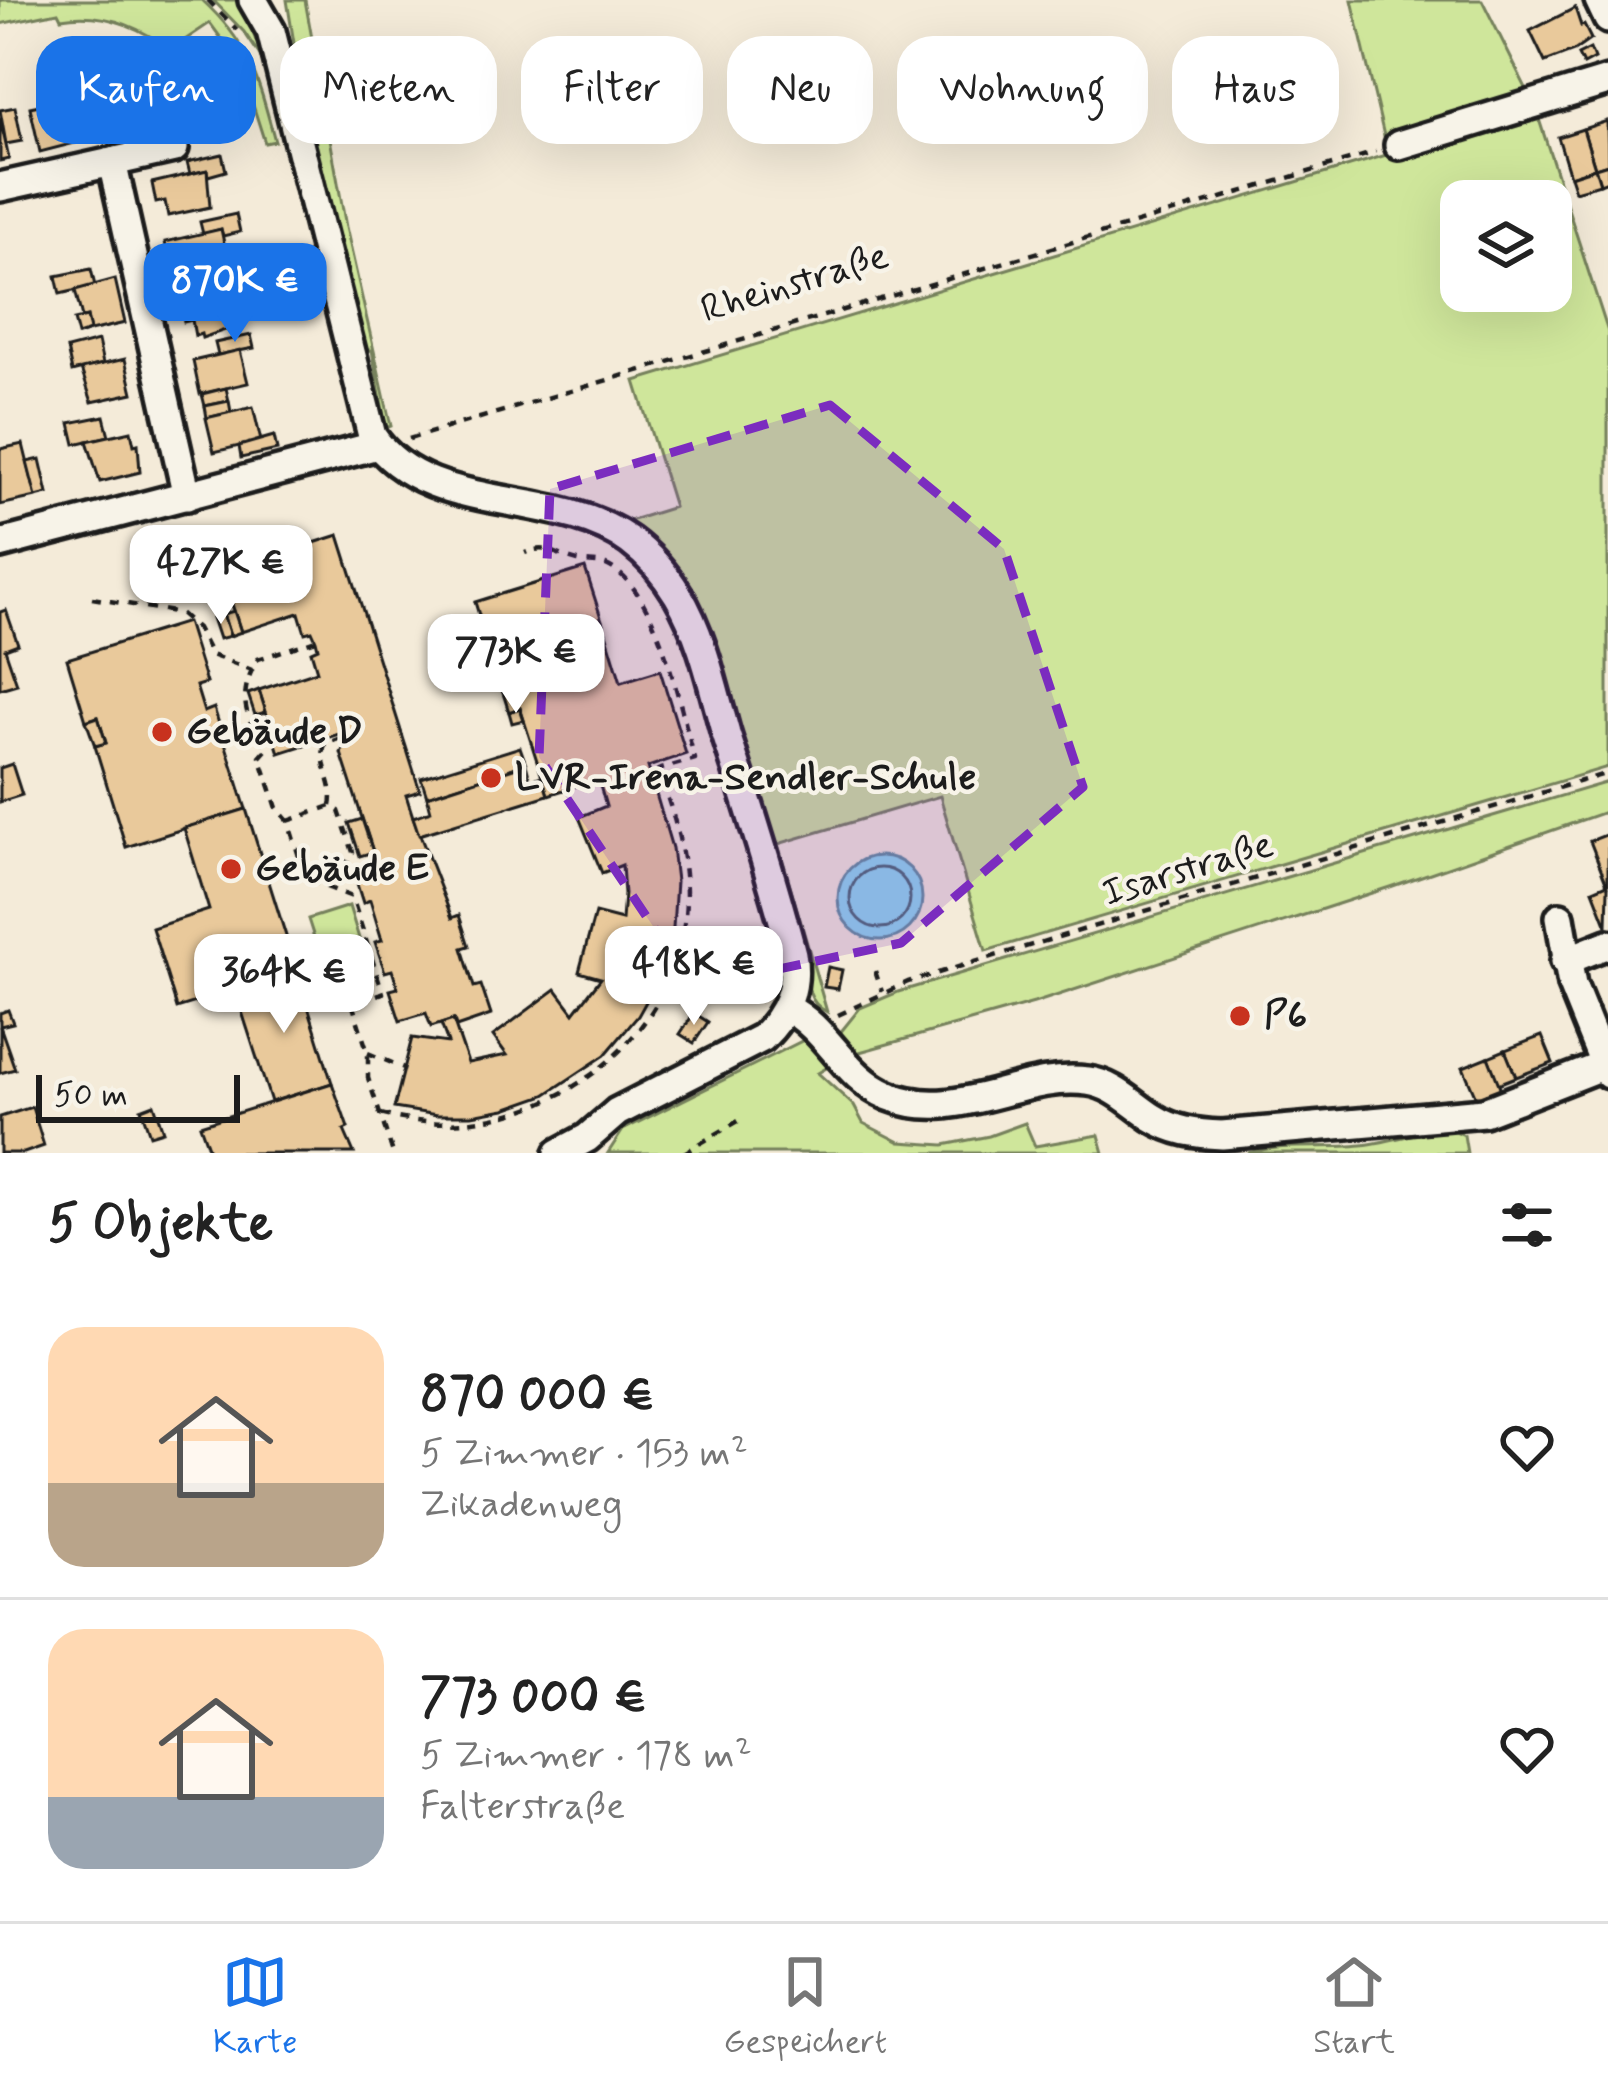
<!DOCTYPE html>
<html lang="de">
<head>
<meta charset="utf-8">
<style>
	:root { --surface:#fff; --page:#f2f2f2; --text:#222; --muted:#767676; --line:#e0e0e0; --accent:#1a73e8 }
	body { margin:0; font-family:Mynerve,sans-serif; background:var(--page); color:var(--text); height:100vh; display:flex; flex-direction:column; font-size:45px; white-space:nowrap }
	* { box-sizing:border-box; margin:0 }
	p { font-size:39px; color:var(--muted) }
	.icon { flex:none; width:66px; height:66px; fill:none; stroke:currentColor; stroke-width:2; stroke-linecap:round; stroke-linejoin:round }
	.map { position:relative; height:1153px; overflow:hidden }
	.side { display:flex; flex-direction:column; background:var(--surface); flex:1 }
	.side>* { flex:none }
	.guide { position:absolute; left:36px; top:36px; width:1536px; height:108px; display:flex; gap:24px }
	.buttons { position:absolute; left:1440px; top:180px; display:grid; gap:24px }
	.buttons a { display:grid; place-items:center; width:132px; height:132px; border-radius:24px; background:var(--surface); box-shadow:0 12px 48px #0002; font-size:60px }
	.scale { position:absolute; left:36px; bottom:30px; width:204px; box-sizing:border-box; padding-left:12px; border:6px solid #1c1c1c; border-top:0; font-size:33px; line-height:42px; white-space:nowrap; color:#1c1c1c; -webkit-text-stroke:9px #f7f3e8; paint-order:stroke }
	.price { position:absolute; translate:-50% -102px; padding:0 27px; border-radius:24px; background:#fff; color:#222; font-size:39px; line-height:78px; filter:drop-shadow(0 3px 6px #0008) }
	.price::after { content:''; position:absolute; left:50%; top:72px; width:36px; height:27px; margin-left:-18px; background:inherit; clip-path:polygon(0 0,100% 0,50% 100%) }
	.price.current { background:var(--accent); color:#fff }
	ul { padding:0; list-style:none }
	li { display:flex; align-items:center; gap:36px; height:300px; padding:0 48px }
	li+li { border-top:3px solid var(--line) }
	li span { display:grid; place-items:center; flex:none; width:336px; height:240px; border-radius:36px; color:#555 }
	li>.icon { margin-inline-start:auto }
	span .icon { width:144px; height:144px; fill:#fffc; stroke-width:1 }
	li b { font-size:51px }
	h2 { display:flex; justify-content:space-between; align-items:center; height:144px; padding:0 48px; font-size:51px }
	.tag { padding:0 42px; border-radius:36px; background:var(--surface); box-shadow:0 12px 48px #0002; font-size:42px; line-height:108px }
	.tag.current { background:var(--accent); color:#fff }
	.dock { display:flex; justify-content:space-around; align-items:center; height:168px; border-top:3px solid var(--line); background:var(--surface); font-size:33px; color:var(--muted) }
	.dock a { display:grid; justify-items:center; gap:6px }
	.dock .current { color:var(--accent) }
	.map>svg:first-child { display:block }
</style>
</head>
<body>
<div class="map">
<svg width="1608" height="1153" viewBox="0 0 1608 1153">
	<rect width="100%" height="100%" fill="#f4ebd9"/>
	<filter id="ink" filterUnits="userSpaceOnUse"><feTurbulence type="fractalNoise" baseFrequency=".00833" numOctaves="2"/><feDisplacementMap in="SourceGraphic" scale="24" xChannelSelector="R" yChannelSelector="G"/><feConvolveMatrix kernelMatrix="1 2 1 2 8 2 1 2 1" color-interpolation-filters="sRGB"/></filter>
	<g filter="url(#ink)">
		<!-- green -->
		<g fill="#cfe69b" stroke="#76815c" stroke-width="3" fill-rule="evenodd">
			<path d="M0,0h202c49,45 56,79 73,141l-10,2 -25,-79 -30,-41 -40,27c-32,-25 -68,-39 -109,-32l-3,-6 -58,12z"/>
			<path d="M213,0h28l22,60 -19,-28z"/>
			<path d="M287,0h18l41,227 45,199 -5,2 -14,-78 -10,1 -58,-246z"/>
			<path d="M1352,0h130l48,96 -145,44z"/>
			<path d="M1536,110l72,222v435l-622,184 -46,-155 -162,48 49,168c-23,-11 -19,-32 -20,-55l-104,-344 -26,-44 -51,-47 48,-15 -39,-126zM1461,201h90v90h-90z"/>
			<path d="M1608,782v29l-218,76 -356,116 -178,50 -17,-19 21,-26 38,-16z"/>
			<path d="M349,906l24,78 -40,13 -25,-78z"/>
			<path d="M806,1039l22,28 -10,6 36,33 9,17 37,19 44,3 45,-9 36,-13 10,23 64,-11 5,18h-496l15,-23z"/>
			<path d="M1446,1127l18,8 3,18h-219c36,-10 77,-4 114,-8 28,-3 56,-13 84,-18z"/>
		</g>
		<!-- water -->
		<circle fill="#8edbee" stroke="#608f9a" stroke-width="3" cx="880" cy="898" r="42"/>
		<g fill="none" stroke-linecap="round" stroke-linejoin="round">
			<!-- shore -->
			<circle stroke="#4a6870" stroke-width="3" cx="880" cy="898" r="30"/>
		</g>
		<!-- building -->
		<g fill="#e9c99b" stroke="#1c1c1c" stroke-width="3">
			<path d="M1575,8l6,18 3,-1 7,14 -17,12 -29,11 -15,-31z"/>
			<path d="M1590,49l4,10 -11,6 -5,-10z"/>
			<path d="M197,76l9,37 -81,19 -8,-38z"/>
			<path d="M76,82l8,36 -15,4 -9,-36z"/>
			<path d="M63,100l12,43 -35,9 -10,-45z"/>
			<path d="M105,103l6,24 -24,6 -5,-24z"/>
			<path d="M15,107l7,34 -16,3 -6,-34z"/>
			<path d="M0,118l9,41 -9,2z"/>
			<path d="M1607,121l1,43 -13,4 -12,-39z"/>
			<path d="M1583,129l12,39 -25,8 -12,-39z"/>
			<path d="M222,154l4,17 -18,5 -1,-6 -17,4 -3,-12z"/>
			<path d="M1608,164v17l-8,3 -5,-16z"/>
			<path d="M1595,168l5,16 -25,7 -5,-15z"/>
			<path d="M207,170l3,37 -42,9 -3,-15 -9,2 -4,-20z"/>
			<path d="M236,214l4,18 -17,4 -2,-7 -18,5 -3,-12z"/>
			<path d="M221,229l4,19 -6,1 4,17 -35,12 -1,-3 -6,1 -3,-15 -8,2 -5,-21z"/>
			<path d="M91,269l4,17 -35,8 -4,-18z"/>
			<path d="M262,270l4,19 -30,7 -1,-7 -18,4 -3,-12z"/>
			<path d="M115,279l10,44 -35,8 -3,-14 -5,1 -7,-28z"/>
			<path d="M235,289l2,37 -35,12 -1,-4 -6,2 -3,-16 -8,2 -5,-20z"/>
			<path d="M87,317l3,14 -12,4 -4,-15z"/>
			<path d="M251,335l3,13 -36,7 -3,-12z"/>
			<path d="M98,341l5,23 -31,8 -5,-23z"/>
			<path d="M240,350l8,33 -48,11 -7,-33z"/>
			<path d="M125,359l8,34 -41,9 -11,-33z"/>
			<path d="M226,388l3,13 -24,5 -3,-12z"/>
			<path d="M229,401l2,11 -24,6 -2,-12z"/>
			<path d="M253,407l8,34 -47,11 -8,-34z"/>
			<path d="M104,416l5,20 -34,8 -5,-21z"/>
			<path d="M131,431l3,14 4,-1 2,28 -40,10 -13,-41z"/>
			<path d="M274,436l3,14 -36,8 -2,-12z"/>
			<path d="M23,444l13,53 -36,8v-56z"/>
			<path d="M40,459l8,35 -12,3 -9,-35z"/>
			<path d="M295,528l6,19 38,-12 81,256 -14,4 7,22 39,101 7,-3 10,31 -7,2 12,39 7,-2 10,30 -35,12 -2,-7 -23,7 -5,-14 -26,8 -10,-31 8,-2 -6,-18 -7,2 -10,-30 7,-2 -12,-40 -7,3 -10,-31 24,-8 -36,-111 7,-13 -3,-8 -66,21 -20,-63 58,-19 -6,-20 7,-3 -2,-8 -4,-9 -7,2 -6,-20 -58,19 -19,-59 39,-12 -6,-20z"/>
			<path d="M255,541l6,20 -20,5 -6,-19z"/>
			<path d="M585,568l21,65 -111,35 -20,-66z"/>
			<path d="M6,610l12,34 -13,5 12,35 -17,5v-77z"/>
			<path d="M234,611l7,21 -11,4 -7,-22z"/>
			<path d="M223,614l7,22 -11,3 -7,-21z"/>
			<path d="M187,622l19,61 -10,3 8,26 10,-4 32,101 -120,38 -31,-101 11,-3 -8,-26 -12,4 -19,-62z"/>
			<path d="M606,633l15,49 39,-12 26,84 -38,13 24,81 4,33 -3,47 -15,52 -20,36 -33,39 -60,40 -40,14 -33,6h-35l-43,-7 18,-70 36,5 -7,-19 12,-4 15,43 39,-8 -14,-19 63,-47 18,24 27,-35 -22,-6 16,-59 27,7 2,-26 -2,-29 -20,8 -23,-56 27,-11 -8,-27 -50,16 -28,-87 -11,4 -14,-44z"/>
			<path d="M259,690l7,22 -11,3 -7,-21z"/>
			<path d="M520,708l4,12 -12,3 -3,-11z"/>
			<path d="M98,717l8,26 -11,3 -9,-25z"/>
			<path d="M520,747l6,17 -99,32 -6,-18z"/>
			<path d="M12,764l10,31 -22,7v-34z"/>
			<path d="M526,764l4,16 12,-4 6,19 -129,40 -6,-18 18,-6 -4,-15z"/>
			<path d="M246,809l51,162 -120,37 -25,-80 57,-18 -25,-82z"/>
			<path d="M362,819l11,33 -13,4 -11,-33z"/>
			<path d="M1608,834v53l-18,-46z"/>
			<path d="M1607,884l1,3 -1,39 -14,-36z"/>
			<path d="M828,967l14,3 -4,19 -14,-2z"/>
			<path d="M297,971l35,112 -61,19 -36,-112z"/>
			<path d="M8,1010l5,13 -13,3v-13z"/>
			<path d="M694,1013l14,9 -14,21 -14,-9z"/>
			<path d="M0,1026l15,43 -15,4z"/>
			<path d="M1542,1036l11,27 -37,14 -11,-27z"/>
			<path d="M1505,1050l11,27 -18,7 -10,-27z"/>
			<path d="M1488,1057l14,35 -24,10 -15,-35z"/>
			<path d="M332,1083l16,45 -4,2 10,23h-144l-10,-28z"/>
			<path d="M154,1104l9,27 -13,4 -9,-26z"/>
			<path d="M32,1107l12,39 -20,7h-24v-36z"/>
		</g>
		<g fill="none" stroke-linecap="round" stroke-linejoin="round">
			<defs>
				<g id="minor">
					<path d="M253,0l18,31 101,405c54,81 183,50 258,105 19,14 36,34 48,54 25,42 35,93 48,139 23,73 47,146 66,220 6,34 -5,60 -30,84l-145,74 -30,26 -28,15"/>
					<path d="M1599,0l9,19"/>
					<path d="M1399,145l209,-64"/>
					<path d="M112,162l62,-14"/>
					<path d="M0,187l112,-25 75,334"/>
					<path d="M0,544l378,-99"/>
					<path d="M1560,917l12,68 36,89"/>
					<path d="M1565,961l43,-17"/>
					<path d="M787,1008c42,21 56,69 102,88 69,28 131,-24 199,-15 25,3 43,22 64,36 22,14 44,17 70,18l262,-23 120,-47"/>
				</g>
			</defs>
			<!-- minor casing -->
			<use href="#minor" stroke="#1c1c1c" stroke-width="36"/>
			<!-- path -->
			<g stroke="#1c1c1c" stroke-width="4.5" stroke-dasharray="9 9" stroke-linecap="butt">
				<path d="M208,0l29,30"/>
				<path d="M409,439l967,-287"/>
				<path d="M92,598l88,15 17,15 14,27 41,15"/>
				<path d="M316,640l-58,19c-21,33 -15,61 10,89l-8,9 17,51 11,13 18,58 46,18 31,96 -31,10 16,50v25l25,75"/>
				<path d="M331,806c5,-22 -13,-41 -6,-62l21,-8"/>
				<path d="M288,821l43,-15 8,5 14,41 -22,38"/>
				<path d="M875,971l7,21"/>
				<path d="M838,1015l70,-33 700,-209"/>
				<path d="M368,1053l36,15"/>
				<path d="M381,1114c137,39 291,-56 304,-199 5,-51 -10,-97 -27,-145l37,-11c-16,-52 -36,-171 -89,-194 -9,-3 -19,-2 -28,-4 -22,-5 -30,-18 -53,-8"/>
				<path d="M684,1153l56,-33"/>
			</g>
			<!-- minor -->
			<use href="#minor" stroke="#f7f3e8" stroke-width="27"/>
		</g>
	</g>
	<!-- marked area -->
	<path fill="#7b2cbf" fill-opacity="0.2" stroke="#7b2cbf" stroke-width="9" stroke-dasharray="24 15" stroke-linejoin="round" d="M830,405l174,144 79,238 -182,156 -207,44 -155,-230 11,-268z"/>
	<!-- markers -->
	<g fill="#c8321e" stroke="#f7f3e8" stroke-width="4.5">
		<circle cx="162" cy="732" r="12"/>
		<circle cx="491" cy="778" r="12"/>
		<circle cx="231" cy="869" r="12"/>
		<circle cx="1240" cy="1016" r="12"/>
	</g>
	<g text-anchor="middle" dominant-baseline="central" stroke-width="9" stroke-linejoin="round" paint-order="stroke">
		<!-- street labels -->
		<g font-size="39" fill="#1c1c1c" stroke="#f7f3e8">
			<text transform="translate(795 284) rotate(-17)">Rheinstraße</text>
			<text transform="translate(1188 870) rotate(-17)">Isarstraße</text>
		</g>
		<!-- poi labels -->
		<g font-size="39" font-weight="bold" fill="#1c1c1c" stroke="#f7f3e8" text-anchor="start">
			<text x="186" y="732">Gebäude D</text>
			<text x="515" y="778">LVR-Irena-Sendler-Schule</text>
			<text x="255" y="869">Gebäude E</text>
			<text x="1264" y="1016">P6</text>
		</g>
	</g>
</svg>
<div class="buttons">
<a><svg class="icon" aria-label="layers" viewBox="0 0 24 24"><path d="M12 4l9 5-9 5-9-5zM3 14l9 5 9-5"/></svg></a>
</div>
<div class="scale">50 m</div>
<b class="price current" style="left:235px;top:345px">870K €</b>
<b class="price" style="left:221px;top:627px">427K €</b>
<b class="price" style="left:516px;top:716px">773K €</b>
<b class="price" style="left:694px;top:1028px">418K €</b>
<b class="price" style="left:284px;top:1036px">364K €</b>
<div class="guide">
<a class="tag current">Kaufen</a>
<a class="tag">Mieten</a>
<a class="tag">Filter</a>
<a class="tag">Neu</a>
<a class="tag">Wohnung</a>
<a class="tag">Haus</a>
</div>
</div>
<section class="side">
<h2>5 Objekte<svg class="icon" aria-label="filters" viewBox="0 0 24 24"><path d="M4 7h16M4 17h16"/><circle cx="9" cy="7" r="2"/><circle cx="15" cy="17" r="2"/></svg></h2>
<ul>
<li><span style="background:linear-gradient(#ffd9b3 65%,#b9a48a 0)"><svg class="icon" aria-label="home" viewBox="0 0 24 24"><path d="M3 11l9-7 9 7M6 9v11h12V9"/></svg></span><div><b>870 000 €</b><p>5 Zimmer · 153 m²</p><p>Zikadenweg</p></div><svg class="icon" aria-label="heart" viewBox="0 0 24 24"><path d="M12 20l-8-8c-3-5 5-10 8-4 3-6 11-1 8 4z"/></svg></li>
<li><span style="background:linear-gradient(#ffd9b3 70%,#9aa5b1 0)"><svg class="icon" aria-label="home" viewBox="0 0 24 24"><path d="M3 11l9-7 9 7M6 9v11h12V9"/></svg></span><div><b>773 000 €</b><p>5 Zimmer · 178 m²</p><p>Falterstraße</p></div><svg class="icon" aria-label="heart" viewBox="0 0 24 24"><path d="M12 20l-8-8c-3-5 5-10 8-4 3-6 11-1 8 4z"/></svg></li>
</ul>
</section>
<nav class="dock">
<a class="current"><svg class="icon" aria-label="map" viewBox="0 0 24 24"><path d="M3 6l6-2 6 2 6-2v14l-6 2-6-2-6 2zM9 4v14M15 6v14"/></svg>Karte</a>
<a><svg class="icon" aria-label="saved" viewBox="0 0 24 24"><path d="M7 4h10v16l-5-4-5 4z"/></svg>Gespeichert</a>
<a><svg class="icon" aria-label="home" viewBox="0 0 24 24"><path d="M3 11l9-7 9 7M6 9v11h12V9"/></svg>Start</a>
</nav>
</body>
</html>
